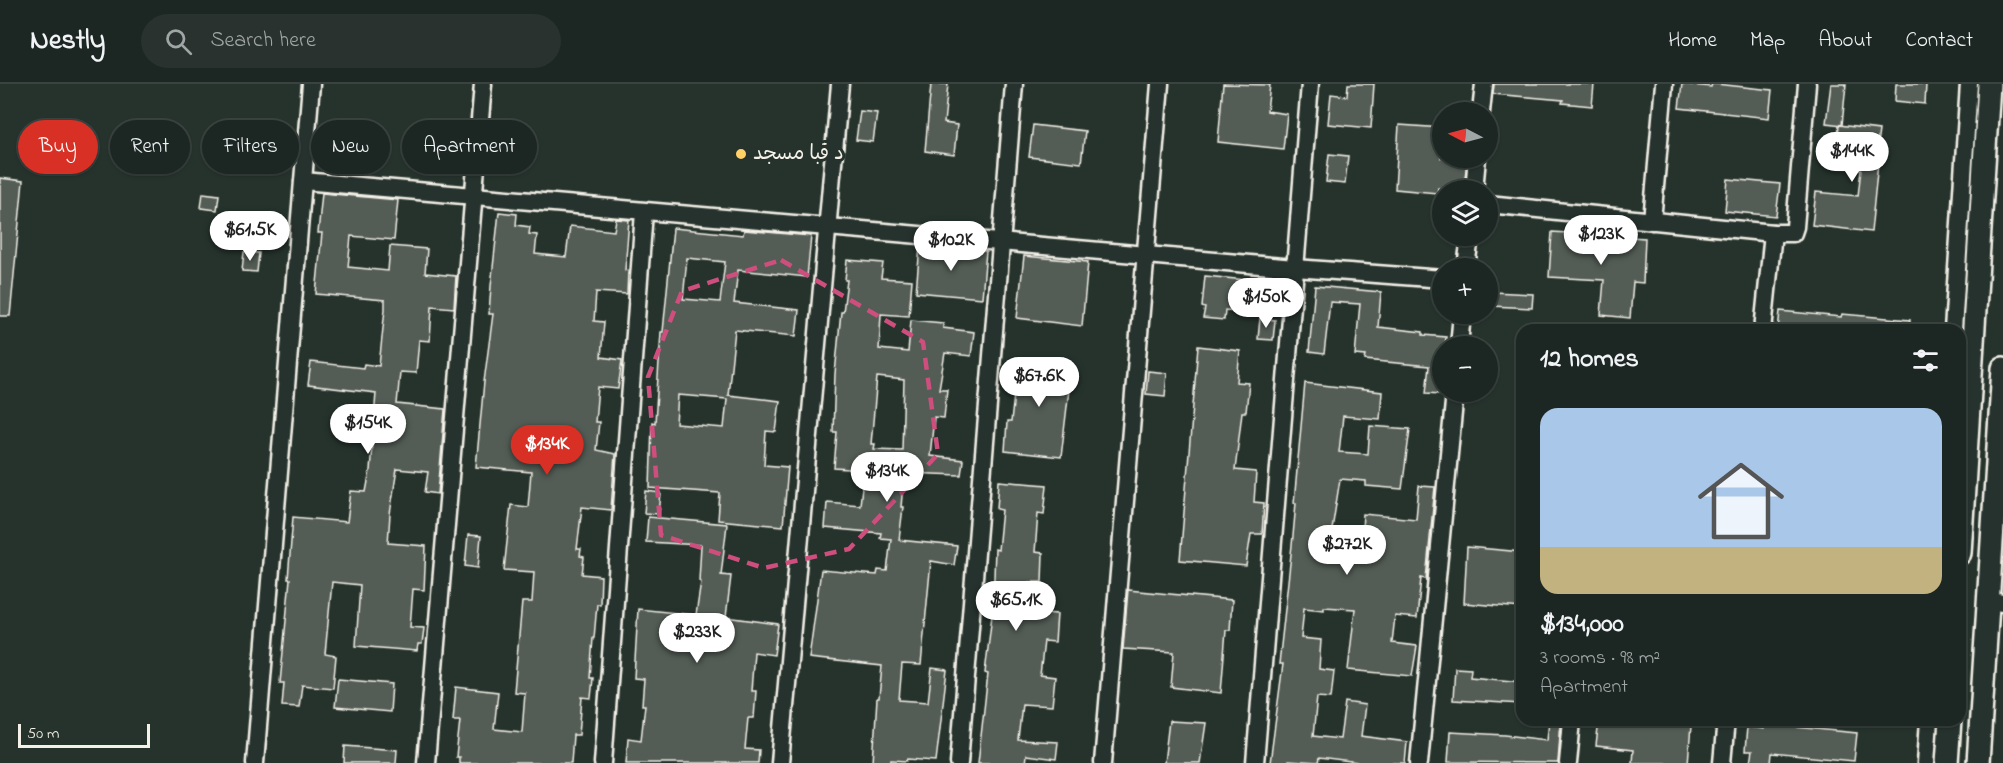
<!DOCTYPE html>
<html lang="en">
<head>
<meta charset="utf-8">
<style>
	:root { --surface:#1c2622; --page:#29322f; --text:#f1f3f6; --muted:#a0a5a5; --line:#3a4340; --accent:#d93025 }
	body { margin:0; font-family:"Indie Flower","Playpen Sans Arabic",sans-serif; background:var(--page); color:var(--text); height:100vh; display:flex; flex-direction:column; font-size:22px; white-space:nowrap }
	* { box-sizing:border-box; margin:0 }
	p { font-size:20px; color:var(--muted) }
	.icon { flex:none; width:33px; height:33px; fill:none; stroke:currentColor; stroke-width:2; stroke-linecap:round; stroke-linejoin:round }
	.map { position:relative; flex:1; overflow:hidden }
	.sheet { position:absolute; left:1516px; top:240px; width:450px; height:402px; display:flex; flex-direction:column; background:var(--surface); border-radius:18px; box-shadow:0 2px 4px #0004,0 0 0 2px var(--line) }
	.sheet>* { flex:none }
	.top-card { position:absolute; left:18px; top:36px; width:570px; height:54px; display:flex; gap:12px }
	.needle { width:39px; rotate:276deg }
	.controls { position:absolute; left:1432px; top:18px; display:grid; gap:12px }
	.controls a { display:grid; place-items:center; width:66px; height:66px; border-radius:50%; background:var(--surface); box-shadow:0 2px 4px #0004,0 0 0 2px var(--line); font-size:30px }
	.scale { position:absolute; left:18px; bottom:15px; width:132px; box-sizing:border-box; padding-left:6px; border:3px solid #f4f1e8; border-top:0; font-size:16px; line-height:21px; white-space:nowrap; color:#f4f1e8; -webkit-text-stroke:4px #26332d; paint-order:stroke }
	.price { position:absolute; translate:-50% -51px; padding:0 14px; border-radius:21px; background:#fff; color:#222; font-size:20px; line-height:39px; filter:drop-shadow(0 2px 3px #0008) }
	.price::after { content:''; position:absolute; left:50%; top:36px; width:18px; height:14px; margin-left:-9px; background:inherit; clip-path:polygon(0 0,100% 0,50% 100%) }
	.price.active { background:var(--accent); color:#fff }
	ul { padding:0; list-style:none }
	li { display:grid; align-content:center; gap:12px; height:318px; padding:0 24px }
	li span { display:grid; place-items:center; height:186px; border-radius:18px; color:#555 }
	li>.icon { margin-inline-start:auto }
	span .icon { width:108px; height:108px; fill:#fffc; stroke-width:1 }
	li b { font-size:26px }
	h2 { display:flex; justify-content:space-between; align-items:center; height:72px; padding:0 24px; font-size:26px }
	.tag { padding:0 21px; border-radius:27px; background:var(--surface); box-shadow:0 2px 4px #0004,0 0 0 2px var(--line); font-size:21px; line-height:54px }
	.tag.active { background:var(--accent); color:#fff }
	header { display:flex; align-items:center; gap:36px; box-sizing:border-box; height:84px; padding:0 30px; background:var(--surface); border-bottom:2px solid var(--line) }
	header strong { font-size:28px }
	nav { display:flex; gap:33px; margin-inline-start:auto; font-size:21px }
	.search { width:420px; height:54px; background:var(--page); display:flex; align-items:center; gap:15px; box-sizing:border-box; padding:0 21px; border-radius:33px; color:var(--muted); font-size:22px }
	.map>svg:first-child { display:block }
</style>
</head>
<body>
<header>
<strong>Nestly</strong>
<div class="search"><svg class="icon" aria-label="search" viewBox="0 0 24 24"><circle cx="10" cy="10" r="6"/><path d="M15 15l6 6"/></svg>Search here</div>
<nav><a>Home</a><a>Map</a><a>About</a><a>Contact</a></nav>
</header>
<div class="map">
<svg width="2003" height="679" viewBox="0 0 2003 679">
	<rect width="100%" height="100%" fill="#26332d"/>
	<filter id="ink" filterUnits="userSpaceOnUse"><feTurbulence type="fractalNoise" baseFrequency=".0167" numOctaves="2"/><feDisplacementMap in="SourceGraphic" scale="12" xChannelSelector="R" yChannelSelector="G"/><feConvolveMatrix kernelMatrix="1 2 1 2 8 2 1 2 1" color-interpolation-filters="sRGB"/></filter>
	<g filter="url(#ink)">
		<!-- building -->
		<g fill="#525c55" stroke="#f4f1e8" stroke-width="1.5" fill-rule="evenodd">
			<path d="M931,0h17l-4,39 13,2 -3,30 -29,-4z"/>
			<path d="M1223,0l47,1 -3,26 20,3 -4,35 -65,-7z"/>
			<path d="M1348,0h26l-3,44 -43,-4 3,-30 16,2z"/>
			<path d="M1494,0h100l-2,22 -30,-3 1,-3 -70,-6z"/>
			<path d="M1682,0l29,3 1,-3h4l56,6 -3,28 -90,-10z"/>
			<path d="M1831,0h15l-4,41 -16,-2z"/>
			<path d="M1896,0h30l-1,20 -30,-3z"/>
			<path d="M860,27l17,2 -4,29 -17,-2z"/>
			<path d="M1033,41l52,6 -4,32 -52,-6z"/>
			<path d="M1399,41l44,3 -2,30h26l-3,32 -26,-2 -1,5 -42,-4z"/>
			<path d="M1839,41l40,5 -4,32h3l-7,70 -59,-7 4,-33 42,4 3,-27 -26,-2z"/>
			<path d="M1329,70l19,2 -3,28 -19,-2z"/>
			<path d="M0,94l23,3 -13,135h-10z"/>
			<path d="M1728,95l52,5 -4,32 -51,-5z"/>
			<path d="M203,109l16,2 -2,15 -16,-2z"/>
			<path d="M322,109l76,7 -4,40 -43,-4 -3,31 40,4 2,-25 37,3 -2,24 31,3 -2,32 -22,-2 -2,35 -11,-1 -3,33 -16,-1 -3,32 48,5 -7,85 -13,-2 3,-20 -31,-3 -7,45 -2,29 38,3 -2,44 -11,-1 -3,38 14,1 -2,16h-4l-1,7 -61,-5 4,-61 -28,-3 -7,72 11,2 -3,32 -31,-3 -3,22 -17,-1 2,-23h-4l10,-104h-2l5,-62 54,5 4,-31 15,1 4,-21 6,-78 -68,-8 3,-23 52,6 1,-4 15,2 6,-57v-9l-69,-6 6,-61h-4z"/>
			<path d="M499,128l18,2 -1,11 14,2 -1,7 8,1 -2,19 31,3 4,-31 44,5 2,-12 13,1 -4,50 3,1 -1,23 -31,-2 -2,29 10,1 -3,35 21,3 -4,29 -20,-2 -3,35h4l-3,28 19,4 -4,56 -29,-3 -5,42h4l-1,7 4,1 -2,17 19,2 -1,28h-3l-3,34h-1l-3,40h3l-2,20 -9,-1 -3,38h-6l-2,28h-112v-6h-3l4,-37h-7l3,-33 42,5 -4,37 28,3 3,-39 -11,-1 8,-90h10l2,-30 -30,-2 7,-65 17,2 3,-35 -55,-5 8,-85 9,-68h-4l2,-28z"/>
			<path d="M673,144l70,7 1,-5 67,6 -4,41 -69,-7 -4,33 65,7 -3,26 -61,-6 -7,65 52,6 -4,31 -10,-1 -2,34 24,2 -5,59 -65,-6 2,-27 -70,-5 2,-66 3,1 6,-91h2zM687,174l38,4 -5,40 -37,-3zM678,311l49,4 -3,29 -48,-4z"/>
			<path d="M1552,148l93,6 -2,45 -10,-1 -3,36 -29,-3 3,-35 -55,-3z"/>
			<path d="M920,162l66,5 -4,47 -66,-6z"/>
			<path d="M244,168l15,1 -2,19 -15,-1z"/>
			<path d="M1024,172l64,6 -6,64 -65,-8z"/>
			<path d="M847,176l36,3 -2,15 31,2 -3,36 -28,-2 -2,35 29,3 3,-32 32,3v5l31,4 -3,24 -26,-3 -6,36h8l-3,29 -10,-1 -4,39 33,4 -2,15 -57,-2 -3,34h2l-4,33 58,6 -3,19 -23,-4 -10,104 -19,-1 -3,36 29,2 4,-34 15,2 -11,91 -28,-2 -1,2 -16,-1 -1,3h-17l4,-65h2l3,-32 -73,-8 12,-88 56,5 1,-5 9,1 4,-32 -11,-1 1,-5 -56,-5 2,-26 33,3 4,-35 -30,-2 3,-36h-4l2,-58 6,-62h2l4,-32h-2zM877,293l27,3 -2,70 -28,-1 1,-5h-4z"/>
			<path d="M1205,192l51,5 -3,31 -28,-2 -1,10 -21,-2 2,-10 -3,-1z"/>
			<path d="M1315,202l66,6 -3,35 45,5v3l23,2 -1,9h-2l-2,48 -15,-1 3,-27 -64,-6 1,-4 -11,-1 5,-51 -30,-2 -6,52 -15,-2z"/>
			<path d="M1492,208l41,2 -1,14 -41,-2z"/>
			<path d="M1780,227l61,6 1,-3 68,6 -1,10h-131z"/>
			<path d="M1260,234l15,2 -2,20 -15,-1z"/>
			<path d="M1198,262l42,5 -3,31 12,1 -3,29h-4l-7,58 21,2 -2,30 10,1 -2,31h-11l-5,32 -66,-6z"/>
			<path d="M1018,275l54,5 -11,93 -56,-6 2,-29h4z"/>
			<path d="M1148,287l19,2 -2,23 -19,-2z"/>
			<path d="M1305,299l77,9 -2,27 -37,-3 -4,36 29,2 2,-28 40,3 -8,60 -36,-3v-5l-26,-2 -10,63 31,3 2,-31 53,5 3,-33 16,1 -9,92 -5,-1 -4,40 -22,-2 -3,27 25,3 -5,30 -64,-6 7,-61 -31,-2v3l-20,-2 -3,30 20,2 -2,29 15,2 -3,27 -14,-1 -4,39 27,3 5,-37 20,3 -4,31 46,6 -2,21h-46l-40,-5 -1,5 -30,-2v2h-18l13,-99h-4l14,-128 3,-33h-2z"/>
			<path d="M999,397l48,4 -3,29 -6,-1 -3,39 8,1 -1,29h-12l-2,30 29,2 -2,28 -11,-1 -4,34 15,2 -3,29 -30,-2 -4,36 40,2 -2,17 -30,-4 -1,8h-47l10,-89 -3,-1 8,-66 2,-58 3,1 4,-40 -5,-1z"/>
			<path d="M646,407l15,2 -2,21 -15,-1z"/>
			<path d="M648,433l79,7 -6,51 10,1 -5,41 52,7 -4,31 -20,-3 -3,39h5l-2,27h-6l-3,31 14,1 -1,13h-132l2,-25 13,2 4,-35h-3l2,-26 -10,-1 4,-69 58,6 5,-33 -2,-1 2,-36 -55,-3z"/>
			<path d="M468,451l13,1 -3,32 -13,-2z"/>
			<path d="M1467,463l55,5v56l-58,-5z"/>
			<path d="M1128,506l104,10 -2,30h-4l-5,63 -50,-6 3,-35 -51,-3z"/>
			<path d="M1455,584l16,1 -1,8 52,5v22l-69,-4z"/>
			<path d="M338,595l54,5 -2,28 -55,-5z"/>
			<path d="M1549,636h12l-3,43 -110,-1 2,-30 55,3 42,5z"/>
			<path d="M1599,636h41l51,6 -3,37h-56l1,-13 -37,-4z"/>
			<path d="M1169,637l37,2 -6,40h-36z"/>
			<path d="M1764,640l93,9 -3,28 -82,-8 -1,10h-21l2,-12h-7l2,-24 17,2z"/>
			<path d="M345,662l52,4 -1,13h-52z"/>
		</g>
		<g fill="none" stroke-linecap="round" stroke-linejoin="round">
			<defs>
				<g id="minor">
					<path d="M1481,28l3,-28"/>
					<path d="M303,97l992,87 148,11"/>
					<path d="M1474,106l3,-32"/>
					<path d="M1488,120l285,29h20l2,-6 12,-143"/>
					<path d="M1652,137l12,-137"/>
					<path d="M1466,184l4,-32"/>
					<path d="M1763,246l10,-97"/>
					<path d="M1953,246l16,-246"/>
					<path d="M1459,262l3,-32"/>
					<path d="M1988,517l15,2"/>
					<path d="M255,679l56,-679"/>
					<path d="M426,679l57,-679"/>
					<path d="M603,679l41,-551"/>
					<path d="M780,679l60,-679"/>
					<path d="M959,679l55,-679"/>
					<path d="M1103,679l57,-679"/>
					<path d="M1255,679l55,-679"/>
					<path d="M1419,679l36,-371"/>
					<path d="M1568,679l4,-43"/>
					<path d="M1722,679l4,-43"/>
					<path d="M1926,679l3,-43"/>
				</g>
				<g id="major">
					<path d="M1960,469l29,-469"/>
					<path d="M1947,679l3,-43"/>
					<path d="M1978,679l25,-395"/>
				</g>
			</defs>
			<!-- minor casing -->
			<use href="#minor" stroke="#f4f1e8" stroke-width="21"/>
			<!-- major casing -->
			<use href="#major" stroke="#f4f1e8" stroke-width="26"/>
			<!-- minor -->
			<use href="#minor" stroke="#26332d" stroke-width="16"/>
			<!-- major -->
			<use href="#major" stroke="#26332d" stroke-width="21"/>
		</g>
	</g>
	<!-- marked area -->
	<path fill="none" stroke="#ce4e7e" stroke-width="4.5" stroke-dasharray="12 8" stroke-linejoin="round" d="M781,176l142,82 15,112 -89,95 -85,19 -103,-33 -13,-158 34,-86z"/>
	<!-- markers -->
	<circle fill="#ffd166" stroke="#26332d" stroke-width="2" cx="741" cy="70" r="6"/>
	<g text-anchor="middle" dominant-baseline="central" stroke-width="6" stroke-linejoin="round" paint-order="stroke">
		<!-- poi labels -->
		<g font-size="20" fill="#f4f1e8" stroke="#26332d" text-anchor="start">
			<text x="753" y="70">د قبا مسجد</text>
		</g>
	</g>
</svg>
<div class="controls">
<a><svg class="needle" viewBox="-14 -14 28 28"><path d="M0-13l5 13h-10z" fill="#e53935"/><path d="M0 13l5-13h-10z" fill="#a0a5a5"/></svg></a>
<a><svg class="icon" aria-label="layers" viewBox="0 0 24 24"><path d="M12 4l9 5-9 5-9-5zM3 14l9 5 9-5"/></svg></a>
<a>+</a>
<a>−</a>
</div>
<div class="scale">50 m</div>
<b class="price" style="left:1852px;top:99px">$144K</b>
<b class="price" style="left:250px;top:178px">$61.5K</b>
<b class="price" style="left:1601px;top:182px">$123K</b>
<b class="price" style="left:951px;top:188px">$102K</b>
<b class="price" style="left:1266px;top:245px">$150K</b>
<b class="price" style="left:1039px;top:324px">$67.6K</b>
<b class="price" style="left:368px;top:371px">$154K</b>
<b class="price active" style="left:547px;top:392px">$134K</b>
<b class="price" style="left:887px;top:419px">$134K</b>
<b class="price" style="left:1347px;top:492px">$272K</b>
<b class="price" style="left:1016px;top:548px">$65.1K</b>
<b class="price" style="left:697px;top:580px">$233K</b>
<div class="top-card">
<a class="tag active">Buy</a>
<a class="tag">Rent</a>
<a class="tag">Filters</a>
<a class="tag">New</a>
<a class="tag">Apartment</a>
</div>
<section class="sheet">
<h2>12 homes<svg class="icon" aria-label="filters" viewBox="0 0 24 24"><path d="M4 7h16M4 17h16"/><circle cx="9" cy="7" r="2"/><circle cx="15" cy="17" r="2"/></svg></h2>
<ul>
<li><span style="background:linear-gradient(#a9c7e8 75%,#c2b280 0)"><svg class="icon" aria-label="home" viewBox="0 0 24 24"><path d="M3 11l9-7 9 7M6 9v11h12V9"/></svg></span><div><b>$134,000</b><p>3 rooms · 98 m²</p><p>Apartment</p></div></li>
</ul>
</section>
</div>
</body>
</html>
